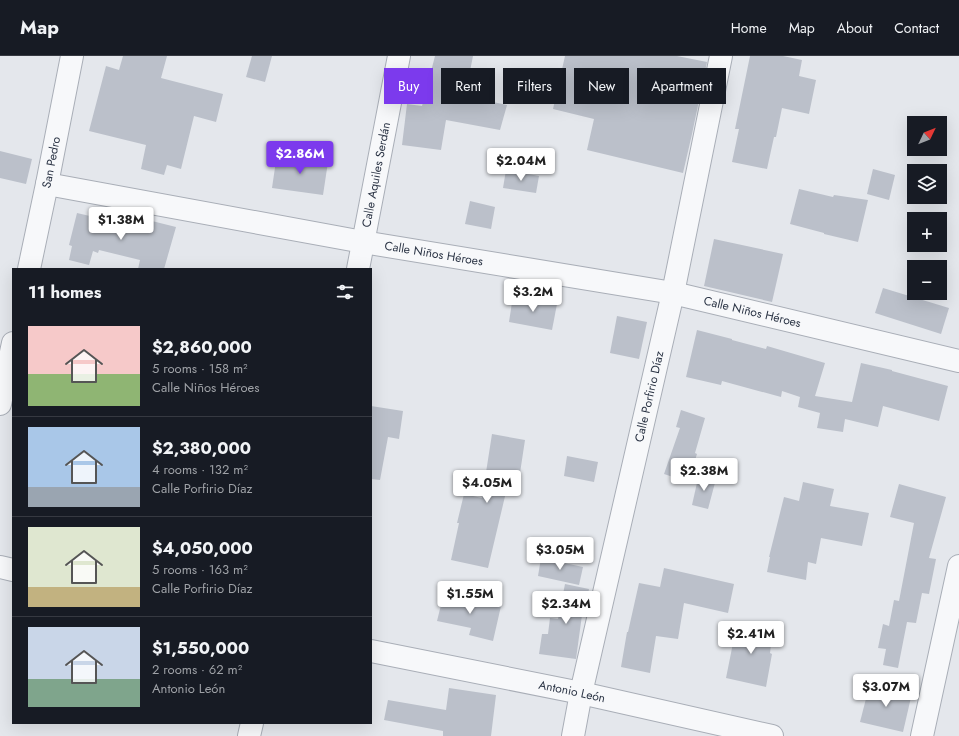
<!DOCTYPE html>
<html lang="en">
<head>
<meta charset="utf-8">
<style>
	:root { --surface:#171b24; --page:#242831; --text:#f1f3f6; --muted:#9ea1a6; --line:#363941; --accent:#7c3aed }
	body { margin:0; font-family:Jost,sans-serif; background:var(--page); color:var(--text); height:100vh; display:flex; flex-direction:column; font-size:15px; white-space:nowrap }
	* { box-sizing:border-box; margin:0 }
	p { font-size:13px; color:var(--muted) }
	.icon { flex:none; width:22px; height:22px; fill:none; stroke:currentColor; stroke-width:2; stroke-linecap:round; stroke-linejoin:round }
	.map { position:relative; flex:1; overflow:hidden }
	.drawer { position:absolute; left:12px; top:212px; width:360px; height:456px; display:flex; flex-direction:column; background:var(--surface); border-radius:0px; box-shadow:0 4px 16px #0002 }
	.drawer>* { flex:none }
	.guide { position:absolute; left:384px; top:12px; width:380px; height:36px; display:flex; gap:8px }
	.needle { width:26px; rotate:47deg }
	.fabs { position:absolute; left:907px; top:60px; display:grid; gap:8px }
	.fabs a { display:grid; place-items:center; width:40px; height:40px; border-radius:0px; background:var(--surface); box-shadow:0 4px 16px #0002; font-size:20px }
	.price { position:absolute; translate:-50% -34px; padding:0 9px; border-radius:4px; background:#fff; color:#222; font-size:13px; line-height:26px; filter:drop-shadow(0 1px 2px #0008) }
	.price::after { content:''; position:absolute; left:50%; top:24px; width:12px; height:9px; margin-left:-6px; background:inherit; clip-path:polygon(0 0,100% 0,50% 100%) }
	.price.active { background:var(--accent); color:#fff }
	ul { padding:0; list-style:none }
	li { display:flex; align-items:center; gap:12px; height:100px; padding:0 16px }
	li+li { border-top:1px solid var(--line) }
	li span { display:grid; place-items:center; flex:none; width:112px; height:80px; border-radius:0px; color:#555 }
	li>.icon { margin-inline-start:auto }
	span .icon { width:48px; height:48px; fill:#fffc; stroke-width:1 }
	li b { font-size:17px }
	h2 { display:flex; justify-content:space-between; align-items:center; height:48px; padding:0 16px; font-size:17px }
	.chip { padding:0 14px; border-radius:0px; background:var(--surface); box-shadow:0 4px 16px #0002; font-size:14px; line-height:36px }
	.chip.active { background:var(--accent); color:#fff }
	header { display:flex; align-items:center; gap:24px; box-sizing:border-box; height:56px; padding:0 20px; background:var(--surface); border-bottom:1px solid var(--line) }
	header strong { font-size:19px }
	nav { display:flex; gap:22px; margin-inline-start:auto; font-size:14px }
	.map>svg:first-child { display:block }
</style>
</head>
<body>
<header>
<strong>Map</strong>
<nav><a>Home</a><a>Map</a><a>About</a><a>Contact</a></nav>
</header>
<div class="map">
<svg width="959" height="680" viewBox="0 0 959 680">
	<rect width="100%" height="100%" fill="#e4e7ec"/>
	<!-- building -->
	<g fill="#bbc0ca">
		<path d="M123,0h44l-6,22 62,16 -7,28 -22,-6 -13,53 -14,-4 -3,10 -23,-6 5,-24 -57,-14 17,-65 13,4z"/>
		<path d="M252,0h20l-7,26 -19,-5z"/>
		<path d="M435,0h38l-8,40 42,9 -7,25 -54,-10 -5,30 -39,-5 5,-41 15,2z"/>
		<path d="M565,0h112l30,6 -15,72 -9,39 -96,-23 7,-31 -41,-10z"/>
		<path d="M750,0h33l19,4 -3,16 17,4 -7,34 -27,-6 -6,29h-2l-7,32 -35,-7 7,-33h-4z"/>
		<path d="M0,95l32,8 -6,25 -26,-6z"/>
		<path d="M277,98l51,8 -5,33 -51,-7z"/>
		<path d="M873,113l22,6 -6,25 -22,-6z"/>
		<path d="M506,114l33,6 -3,17 -33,-5z"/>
		<path d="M799,133l34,8 1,-2 34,5 -10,42 -34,-8v-1l-34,-9z"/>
		<path d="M470,145l25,6 -4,22 -26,-5z"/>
		<path d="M77,157l17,4v-1l51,13 3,-9 28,7 -12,42h-26l2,-9 -41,-10 -1,3 -5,-2 -4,14 -20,-5 3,-14 -3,-1z"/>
		<path d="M714,183l69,15 -11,48 -68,-16z"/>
		<path d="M883,232l66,20 -8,26 -66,-21z"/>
		<path d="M513,240l44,8 -5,26 -43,-8z"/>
		<path d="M617,260l30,6 -8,37 -29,-6z"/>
		<path d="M697,274l35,9v1l34,9 1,-3 58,17 -10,33 37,6 9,-39 31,7v1l56,15 -9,35 -56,-15 -5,21 -33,-8 -2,13 -26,-4 3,-15 -22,-6 2,-10 -18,-6 -1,6 -59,-16 -1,4 -35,-8z"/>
		<path d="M371,350l32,5 -4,28 -11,-2 -8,43 -9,-1z"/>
		<path d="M681,354l24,8 -10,35 2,1 -9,28 -24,-8 16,-46 -4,-1z"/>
		<path d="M492,378l33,6 -5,33 -9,-2 -23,97 -37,-8 8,-37h-2l7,-29 18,4z"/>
		<path d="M567,400l31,6 -4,20 -30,-6z"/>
		<path d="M699,418l17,5 -8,30 -16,-4z"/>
		<path d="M803,426l31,7 -4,17 39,7 -7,33 -41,-8 -5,26 -8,-2 -2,18 -39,-8 3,-15h-1l15,-60 15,4z"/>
		<path d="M899,428l47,13 -17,61 7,1 -7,35 -7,-1 -6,30 -9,-1 -9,46 -15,-3 3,-16 -8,-1 5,-24 6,2 5,-26 5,1 15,-78 -24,-6z"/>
		<path d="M541,502l42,9 -4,18 -41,-9z"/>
		<path d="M664,512l70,16 -6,29 -44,-10 -6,36 -22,-3 -6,37 -29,-6 6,-35h1l11,-49 21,4z"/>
		<path d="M565,528l24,5 -5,26h-2l-6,44 -37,-5 3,-20h6l2,-16 8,1z"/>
		<path d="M444,537l57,13 -8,35 -24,-6 2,-7 -34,-7z"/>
		<path d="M737,567l36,6 -3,24 2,1 -6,33 -40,-9z"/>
		<path d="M870,627l42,10 -9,39 -43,-10z"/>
		<path d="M449,632l47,7 -5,41h-48v-5l-59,-11 4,-20 58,10z"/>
	</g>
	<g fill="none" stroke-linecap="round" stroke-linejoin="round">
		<defs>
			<g id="minor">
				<path id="s1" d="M47,128l316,58 310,51 286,68"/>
				<path id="s2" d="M29,213l18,-85 25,-128"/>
				<path id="s3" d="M358,213l41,-213"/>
				<path d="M0,348l13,-61"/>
				<path d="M0,511l13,3"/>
				<path id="s4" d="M371,595l210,42 191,43"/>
				<path d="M249,680l3,-13"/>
				<path id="s5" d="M573,680l8,-43 92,-400 48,-237"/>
				<path d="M922,680l37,-170"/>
			</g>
		</defs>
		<!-- minor casing -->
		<use href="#minor" stroke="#a9aeb7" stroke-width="24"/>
		<!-- minor -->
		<use href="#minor" stroke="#f7f8fa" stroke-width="22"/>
	</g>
	<g text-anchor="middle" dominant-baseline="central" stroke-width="3.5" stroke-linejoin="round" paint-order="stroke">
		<!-- street labels -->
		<g font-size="12" fill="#2b3445" stroke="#f4f6f9">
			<text stroke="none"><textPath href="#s2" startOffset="109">San Pedro</textPath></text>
			<text stroke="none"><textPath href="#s3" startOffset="96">Calle Aquiles Serdán</textPath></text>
			<text stroke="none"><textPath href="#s1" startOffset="393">Calle Niños Héroes</textPath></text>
			<text stroke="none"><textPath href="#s1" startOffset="717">Calle Niños Héroes</textPath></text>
			<text stroke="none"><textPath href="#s5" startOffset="348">Calle Porfirio Díaz</textPath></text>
			<text stroke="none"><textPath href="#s4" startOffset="205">Antonio León</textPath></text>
		</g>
	</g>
</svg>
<div class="fabs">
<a><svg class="needle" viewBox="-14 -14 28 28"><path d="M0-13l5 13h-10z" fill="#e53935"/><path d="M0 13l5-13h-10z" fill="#9ea1a6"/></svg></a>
<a><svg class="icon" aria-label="layers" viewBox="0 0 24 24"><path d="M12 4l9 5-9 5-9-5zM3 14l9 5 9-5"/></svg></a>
<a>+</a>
<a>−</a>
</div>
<b class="price active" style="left:300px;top:119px">$2.86M</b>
<b class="price" style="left:521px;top:126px">$2.04M</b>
<b class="price" style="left:121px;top:185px">$1.38M</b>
<b class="price" style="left:533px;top:257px">$3.2M</b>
<b class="price" style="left:704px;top:436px">$2.38M</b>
<b class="price" style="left:487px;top:448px">$4.05M</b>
<b class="price" style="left:560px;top:515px">$3.05M</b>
<b class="price" style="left:470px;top:559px">$1.55M</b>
<b class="price" style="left:566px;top:569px">$2.34M</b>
<b class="price" style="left:751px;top:599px">$2.41M</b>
<b class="price" style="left:886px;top:652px">$3.07M</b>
<div class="guide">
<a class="chip active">Buy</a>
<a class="chip">Rent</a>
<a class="chip">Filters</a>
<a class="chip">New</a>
<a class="chip">Apartment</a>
</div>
<section class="drawer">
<h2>11 homes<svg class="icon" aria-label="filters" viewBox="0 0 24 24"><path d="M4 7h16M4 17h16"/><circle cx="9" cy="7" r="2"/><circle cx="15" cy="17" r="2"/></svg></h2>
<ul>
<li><span style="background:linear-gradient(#f6c9c9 60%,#8fb573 0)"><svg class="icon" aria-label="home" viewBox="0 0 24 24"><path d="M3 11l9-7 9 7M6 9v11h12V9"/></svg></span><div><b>$2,860,000</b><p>5 rooms · 158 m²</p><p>Calle Niños Héroes</p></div></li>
<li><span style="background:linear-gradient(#a9c7e8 75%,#9aa5b1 0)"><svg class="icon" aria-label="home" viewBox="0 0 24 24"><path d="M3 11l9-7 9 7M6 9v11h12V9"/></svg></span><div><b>$2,380,000</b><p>4 rooms · 132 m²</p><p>Calle Porfirio Díaz</p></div></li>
<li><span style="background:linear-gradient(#dfe7d0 75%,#c2b280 0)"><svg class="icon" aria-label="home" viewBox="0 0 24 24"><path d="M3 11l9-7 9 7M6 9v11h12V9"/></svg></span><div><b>$4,050,000</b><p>5 rooms · 163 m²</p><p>Calle Porfirio Díaz</p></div></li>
<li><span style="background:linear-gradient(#c9d6e8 65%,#7fa58c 0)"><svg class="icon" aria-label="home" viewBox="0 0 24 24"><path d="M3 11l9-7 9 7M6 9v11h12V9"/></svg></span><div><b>$1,550,000</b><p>2 rooms · 62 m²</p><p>Antonio León</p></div></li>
</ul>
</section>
</div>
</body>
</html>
